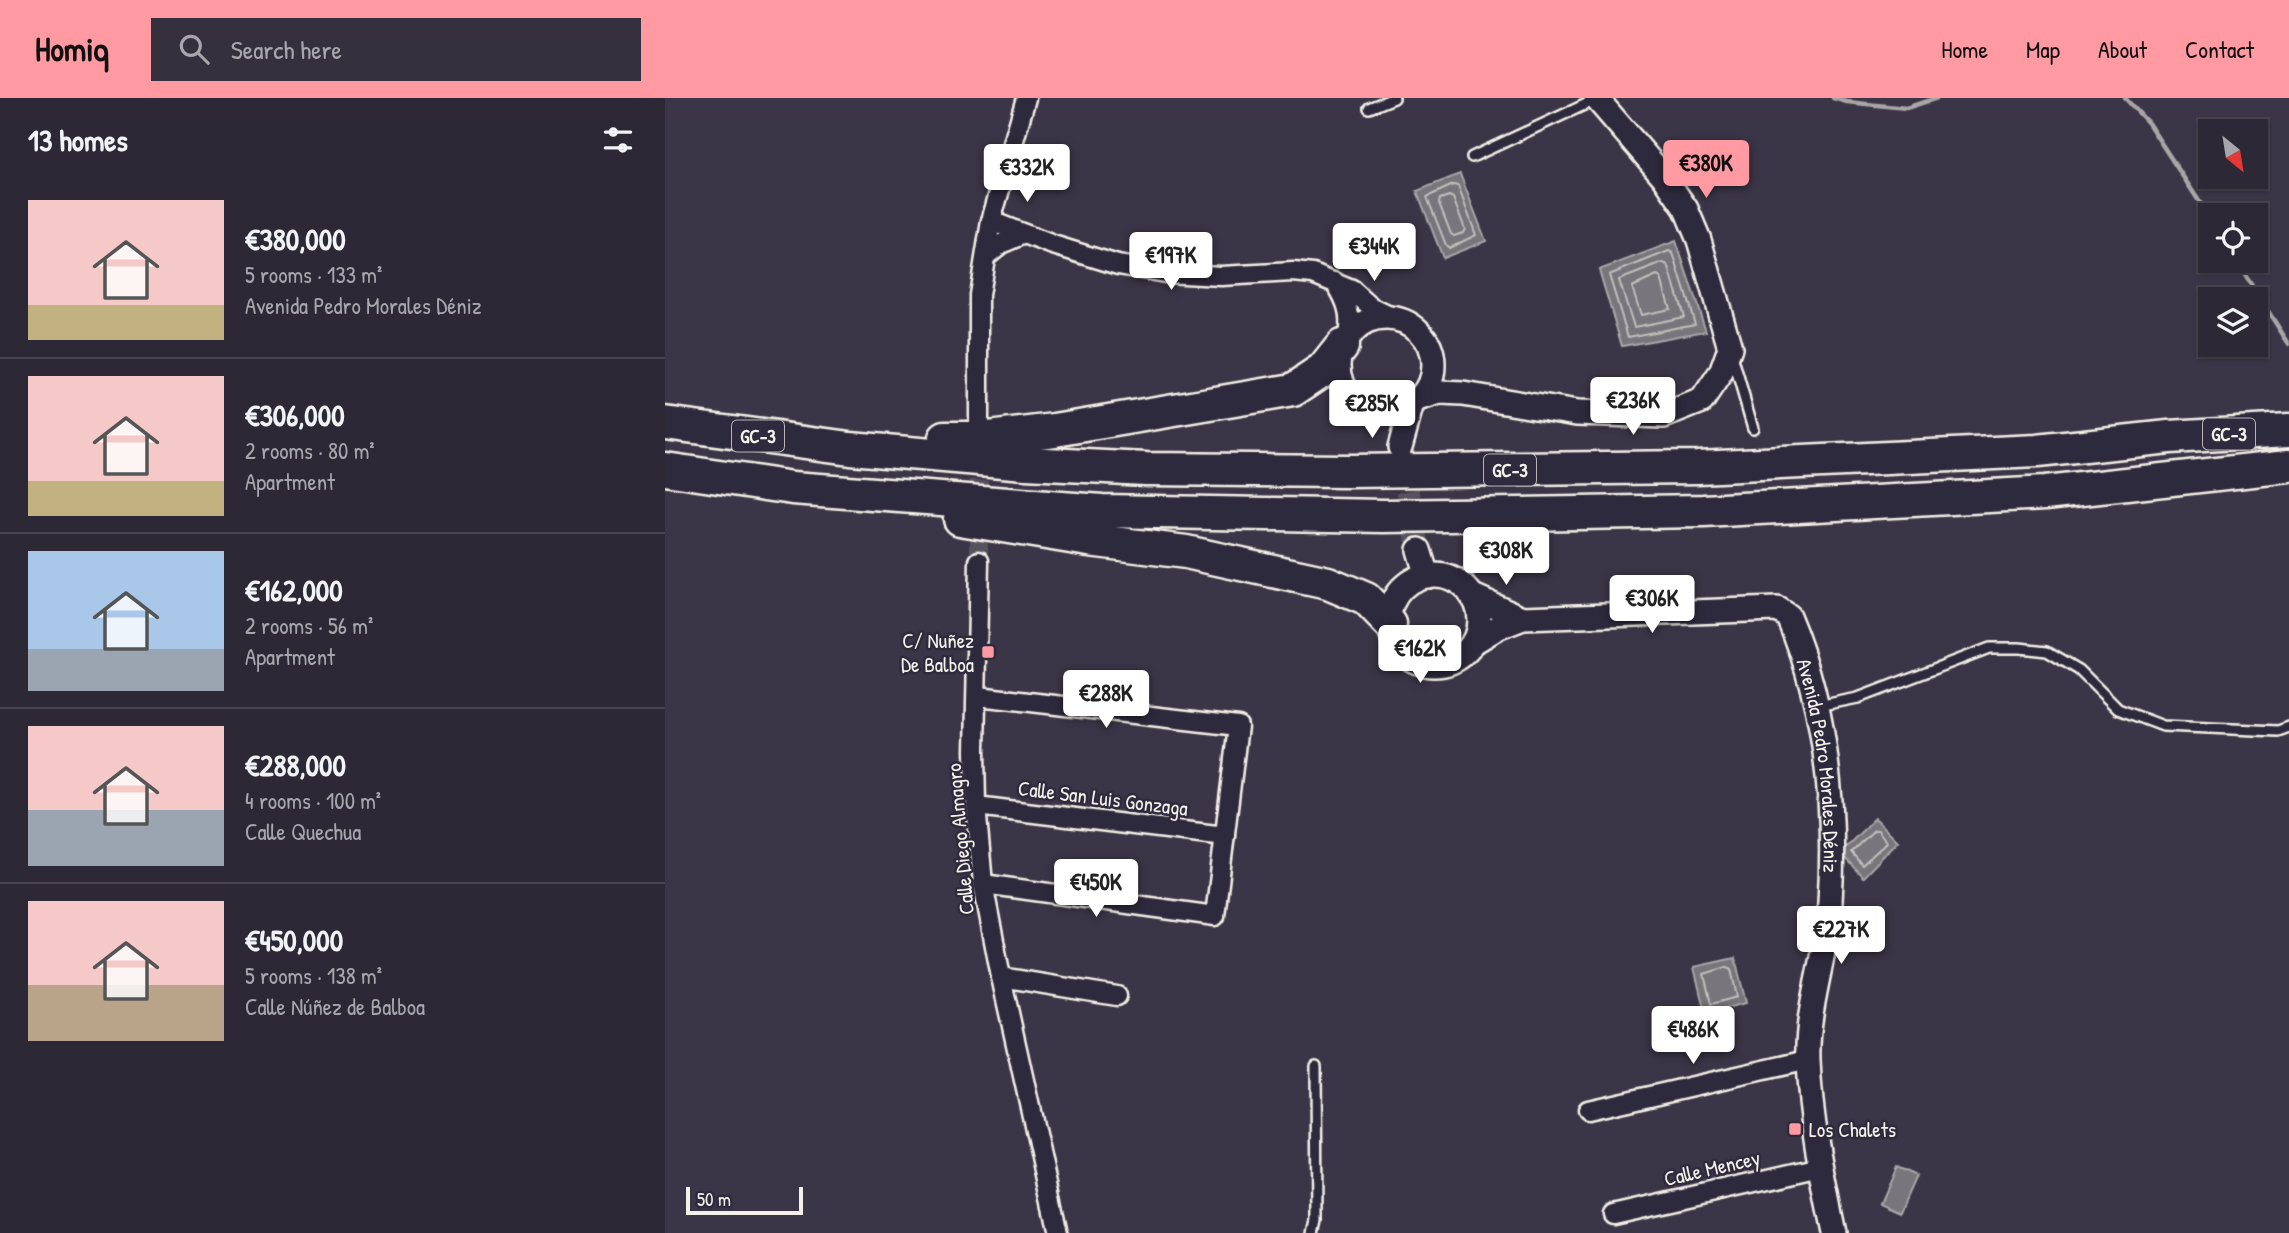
<!DOCTYPE html>
<html lang="en">
<head>
<meta charset="utf-8">
<style>
	:root { --surface:#2c2835; --page:#34303d; --text:#f1f3f6; --muted:#a6a6ad; --line:#484450; --accent:#ff9aa2 }
	body { margin:0; font-family:"Patrick Hand",sans-serif; background:var(--page); color:var(--text); height:100vh; display:flex; flex-direction:column; font-size:26px; white-space:nowrap }
	* { box-sizing:border-box; margin:0 }
	p { font-size:23px; color:var(--muted) }
	.icon { flex:none; width:38px; height:38px; fill:none; stroke:currentColor; stroke-width:2; stroke-linecap:round; stroke-linejoin:round }
	.map { position:relative; flex:1; overflow:hidden }
	.panel { display:flex; flex-direction:column; background:var(--surface); width:665px }
	.panel>* { flex:none }
	.needle { width:46px; rotate:150deg }
	.tools { position:absolute; left:1533px; top:21px; display:grid; gap:14px }
	.tools a { display:grid; place-items:center; width:70px; height:70px; border-radius:0px; background:var(--surface); box-shadow:0 2px 5px #0004,0 0 0 2px var(--line); font-size:35px }
	.scale { position:absolute; left:21px; bottom:18px; width:117px; box-sizing:border-box; padding-left:7px; border:4px solid #f4f1e8; border-top:0; font-size:19px; line-height:24px; white-space:nowrap; color:#f4f1e8; -webkit-text-stroke:5px #2f2a3d; paint-order:stroke }
	.price { position:absolute; translate:-50% -60px; padding:0 16px; border-radius:7px; background:#fff; color:#222; font-size:23px; line-height:46px; filter:drop-shadow(0 2px 4px #0008) }
	.price::after { content:''; position:absolute; left:50%; top:42px; width:21px; height:16px; margin-left:-10px; background:inherit; clip-path:polygon(0 0,100% 0,50% 100%) }
	.price.on { background:var(--accent); color:#111 }
	ul { padding:0; list-style:none }
	li { display:flex; align-items:center; gap:21px; height:175px; padding:0 28px }
	li+li { border-top:2px solid var(--line) }
	li span { display:grid; place-items:center; flex:none; width:196px; height:140px; border-radius:0px; color:#555 }
	li>.icon { margin-inline-start:auto }
	span .icon { width:84px; height:84px; fill:#fffc; stroke-width:1 }
	li b { font-size:30px }
	h2 { display:flex; justify-content:space-between; align-items:center; height:84px; padding:0 28px; font-size:30px }
	header { display:flex; align-items:center; gap:42px; box-sizing:border-box; height:98px; padding:0 35px; background:var(--accent); color:#111 }
	header strong { font-size:33px }
	nav { display:flex; gap:38px; margin-inline-start:auto; font-size:24px }
	.search { width:490px; height:63px; background:var(--page); display:flex; align-items:center; gap:18px; box-sizing:border-box; padding:0 24px; border-radius:0px; color:var(--muted); font-size:26px }
	main { display:flex; flex:1; min-height:0 }
	.map>svg:first-child { display:block }
</style>
</head>
<body>
<header>
<strong>Homiq</strong>
<div class="search"><svg class="icon" aria-label="search" viewBox="0 0 24 24"><circle cx="10" cy="10" r="6"/><path d="M15 15l6 6"/></svg>Search here</div>
<nav><a>Home</a><a>Map</a><a>About</a><a>Contact</a></nav>
</header>
<main>
<section class="panel">
<h2>13 homes<svg class="icon" aria-label="filters" viewBox="0 0 24 24"><path d="M4 7h16M4 17h16"/><circle cx="9" cy="7" r="2"/><circle cx="15" cy="17" r="2"/></svg></h2>
<ul>
<li><span style="background:linear-gradient(#f6c9c9 75%,#c2b280 0)"><svg class="icon" aria-label="home" viewBox="0 0 24 24"><path d="M3 11l9-7 9 7M6 9v11h12V9"/></svg></span><div><b>€380,000</b><p>5 rooms · 133 m²</p><p>Avenida Pedro Morales Déniz</p></div></li>
<li><span style="background:linear-gradient(#f6c9c9 75%,#c2b280 0)"><svg class="icon" aria-label="home" viewBox="0 0 24 24"><path d="M3 11l9-7 9 7M6 9v11h12V9"/></svg></span><div><b>€306,000</b><p>2 rooms · 80 m²</p><p>Apartment</p></div></li>
<li><span style="background:linear-gradient(#a9c7e8 70%,#9aa5b1 0)"><svg class="icon" aria-label="home" viewBox="0 0 24 24"><path d="M3 11l9-7 9 7M6 9v11h12V9"/></svg></span><div><b>€162,000</b><p>2 rooms · 56 m²</p><p>Apartment</p></div></li>
<li><span style="background:linear-gradient(#f6c9c9 60%,#9aa5b1 0)"><svg class="icon" aria-label="home" viewBox="0 0 24 24"><path d="M3 11l9-7 9 7M6 9v11h12V9"/></svg></span><div><b>€288,000</b><p>4 rooms · 100 m²</p><p>Calle Quechua</p></div></li>
<li><span style="background:linear-gradient(#f6c9c9 60%,#b9a48a 0)"><svg class="icon" aria-label="home" viewBox="0 0 24 24"><path d="M3 11l9-7 9 7M6 9v11h12V9"/></svg></span><div><b>€450,000</b><p>5 rooms · 138 m²</p><p>Calle Núñez de Balboa</p></div></li>
</ul>
</section>
<div class="map">
<svg width="1624" height="1135" viewBox="0 0 1624 1135">
	<rect width="100%" height="100%" fill="#3b3647"/>
	<filter id="ink" filterUnits="userSpaceOnUse"><feTurbulence type="fractalNoise" baseFrequency=".0143" numOctaves="2"/><feDisplacementMap in="SourceGraphic" scale="14" xChannelSelector="R" yChannelSelector="G"/><feConvolveMatrix kernelMatrix="1 2 1 2 8 2 1 2 1" color-interpolation-filters="sRGB"/></filter>
	<g filter="url(#ink)">
		<!-- water -->
		<g fill="#78747b" stroke="#aaa6a7" stroke-width="2">
			<path d="M795,76l26,67 -43,17 -26,-67z"/>
			<path d="M1011,143l30,90 -84,15 -23,-76z"/>
			<path d="M1210,720l23,23 -35,36 -23,-24z"/>
			<path d="M1070,860l11,45 -41,10 -11,-46z"/>
			<path d="M1231,1069l20,9 -16,36 -20,-9z"/>
		</g>
		<g fill="none" stroke-linecap="round" stroke-linejoin="round">
			<!-- shore -->
			<g stroke="#c2bfbc" stroke-width="2">
				<path d="M788,87l5,1 18,49 -27,13 -3,-3 -19,-48z"/>
				<path d="M784,98l4,2 12,31 -2,4 -9,3 -3,-2 -12,-31 1,-4z"/>
				<path d="M1004,153l4,2 22,71 -67,13 -19,-62z"/>
				<path d="M998,165l5,2 16,52 -50,10 -15,-47z"/>
				<path d="M992,178l4,2 9,31 -29,6 -9,-28z"/>
				<path d="M1209,732h4l9,12 -25,23 -11,-13z"/>
				<path d="M1062,869l4,2 6,28 -26,7 -7,-30z"/>
			</g>
			<!-- stream -->
			<g stroke="#aaa6a7" stroke-width="4.5">
				<path d="M1168,0l14,4 59,6 31,-10"/>
				<path d="M1460,0l23,25 62,95"/>
				<path d="M1571,163l53,83"/>
			</g>
			<!-- minor-tunnel -->
			<path stroke="#57525f" stroke-width="18" stroke-dasharray="18 9" stroke-linecap="butt" d="M314,355v108"/>
			<!-- tertiary-tunnel -->
			<path stroke="#57525f" stroke-width="23" stroke-dasharray="23 11" stroke-linecap="butt" d="M737,359l17,93"/>
			<defs>
				<g id="service">
					<path d="M704,10l25,-10"/>
					<path d="M807,59l123,-57"/>
					<path d="M1067,258l21,72"/>
					<path d="M1153,608l40,-8 131,-50h30l28,3 32,19 39,39 45,17 115,5 11,-4"/>
					<path d="M649,1135l3,-13 -1,-154"/>
				</g>
				<g id="minor">
					<path d="M326,123l62,24 65,20 47,8 56,3 72,-4 20,2 39,16 19,17 25,12"/>
					<path d="M321,158l15,-12 23,-10"/>
					<path d="M670,184c12,19 17,32 13,54"/>
					<path d="M314,323v-126l12,-74 35,-123"/>
					<path d="M314,463l-4,189 1,56 7,78 18,93 57,256"/>
					<path d="M313,598l260,30 -23,190 -232,-32"/>
					<path d="M311,708l249,30"/>
					<path d="M336,879l116,19"/>
					<path d="M923,1012l220,-50"/>
					<path d="M948,1116l208,-47"/>
				</g>
				<g id="tertiary">
					<circle cx="721" cy="267" r="47"/>
					<path d="M752,302l23,-7 23,1 114,19 87,3 38,-15 19,-28 9,-25 -31,-108 -13,-31 -22,-32 -68,-79"/>
					<path d="M735,349l12,-43"/>
					<path d="M754,452l8,26"/>
					<circle cx="769" cy="522" r="45"/>
					<path d="M806,497l52,23"/>
					<path id="s1" d="M809,544l23,-14 26,-10 254,-9 11,7c38,90 48,190 42,286 -3,53 -24,105 -22,158 2,58 14,116 26,173"/>
				</g>
				<g id="motorway">
					<path d="M0,325l185,25 176,15 120,6 203,2 348,-4 340,-16 132,-14 120,-7"/>
					<path d="M280,340h43l67,-8 238,-40 30,-20 19,-24"/>
					<path d="M0,371l128,19 309,23 282,5 319,-5 342,-18 244,-27"/>
					<path d="M295,421l129,21 97,12 142,31 38,16 24,25"/>
				</g>
			</defs>
			<!-- service casing -->
			<use href="#service" stroke="#f4f1e8" stroke-width="14"/>
			<!-- minor casing -->
			<use href="#minor" stroke="#f4f1e8" stroke-width="23"/>
			<!-- tertiary casing -->
			<use href="#tertiary" stroke="#f4f1e8" stroke-width="28"/>
			<!-- motorway casing -->
			<use href="#motorway" stroke="#f4f1e8" stroke-width="37"/>
			<!-- service -->
			<use href="#service" stroke="#2f2a3d" stroke-width="9"/>
			<!-- minor -->
			<use href="#minor" stroke="#2f2a3d" stroke-width="18"/>
			<!-- tertiary -->
			<use href="#tertiary" stroke="#2f2a3d" stroke-width="23"/>
			<!-- motorway -->
			<use href="#motorway" stroke="#2f2a3d" stroke-width="32"/>
		</g>
	</g>
	<!-- markers -->
	<g fill="#ff9aa2" stroke="#2f2a3d" stroke-width="2.5">
		<rect x="316" y="547" width="14" height="14" rx="3.5"/>
		<rect x="1123" y="1024" width="14" height="14" rx="3.5"/>
	</g>
	<g text-anchor="middle" dominant-baseline="central" stroke-width="5" stroke-linejoin="round" paint-order="stroke">
		<!-- shield labels -->
		<g fill="#2f2a3d" stroke="#b9b5b5" stroke-width="2">
			<rect x="1538" y="320.5" width="52" height="31" rx="5"/>
			<rect x="67" y="322.5" width="52" height="31" rx="5"/>
			<rect x="819" y="356.5" width="52" height="31" rx="5"/>
		</g>
		<g font-size="19" font-weight="bold" fill="#f4f1e8">
			<text x="1564" y="336">GC-3</text>
			<text x="93" y="338">GC-3</text>
			<text x="845" y="372">GC-3</text>
		</g>
		<!-- poi labels -->
		<g font-size="21" fill="#f4f1e8" stroke="#2f2a3d" text-anchor="end">
			<text x="309" y="542">C/ Nuñez<tspan x="309" dy="24">De Balboa</tspan></text>
			<text x="1144" y="1031" text-anchor="start">Los Chalets</text>
		</g>
		<!-- street labels -->
		<g font-size="21" fill="#f4f1e8" stroke="#2f2a3d">
			<text stroke="none"><textPath href="#s1" startOffset="476">Avenida Pedro Morales Déniz</textPath></text>
			<text transform="translate(438 700) rotate(7)">Calle San Luis Gonzaga</text>
			<text transform="translate(295 741) rotate(-95)">Calle Diego Almagro</text>
			<text transform="translate(1047 1070) rotate(-13)">Calle Mencey</text>
		</g>
	</g>
</svg>
<div class="tools">
<a><svg class="needle" viewBox="-14 -14 28 28"><path d="M0-13l5 13h-10z" fill="#e53935"/><path d="M0 13l5-13h-10z" fill="#a6a6ad"/></svg></a>
<a><svg class="icon" aria-label="locate" viewBox="0 0 24 24"><circle cx="12" cy="12" r="6"/><path d="M12 2v4M12 18v4M2 12h4M18 12h4"/></svg></a>
<a><svg class="icon" aria-label="layers" viewBox="0 0 24 24"><path d="M12 4l9 5-9 5-9-5zM3 14l9 5 9-5"/></svg></a>
</div>
<div class="scale">50 m</div>
<b class="price on" style="left:1041px;top:102px">€380K</b>
<b class="price" style="left:362px;top:106px">€332K</b>
<b class="price" style="left:709px;top:185px">€344K</b>
<b class="price" style="left:506px;top:194px">€197K</b>
<b class="price" style="left:968px;top:339px">€236K</b>
<b class="price" style="left:707px;top:342px">€285K</b>
<b class="price" style="left:841px;top:489px">€308K</b>
<b class="price" style="left:987px;top:537px">€306K</b>
<b class="price" style="left:755px;top:587px">€162K</b>
<b class="price" style="left:441px;top:632px">€288K</b>
<b class="price" style="left:431px;top:821px">€450K</b>
<b class="price" style="left:1176px;top:868px">€227K</b>
<b class="price" style="left:1028px;top:968px">€486K</b>
</div>
</main>
</body>
</html>
